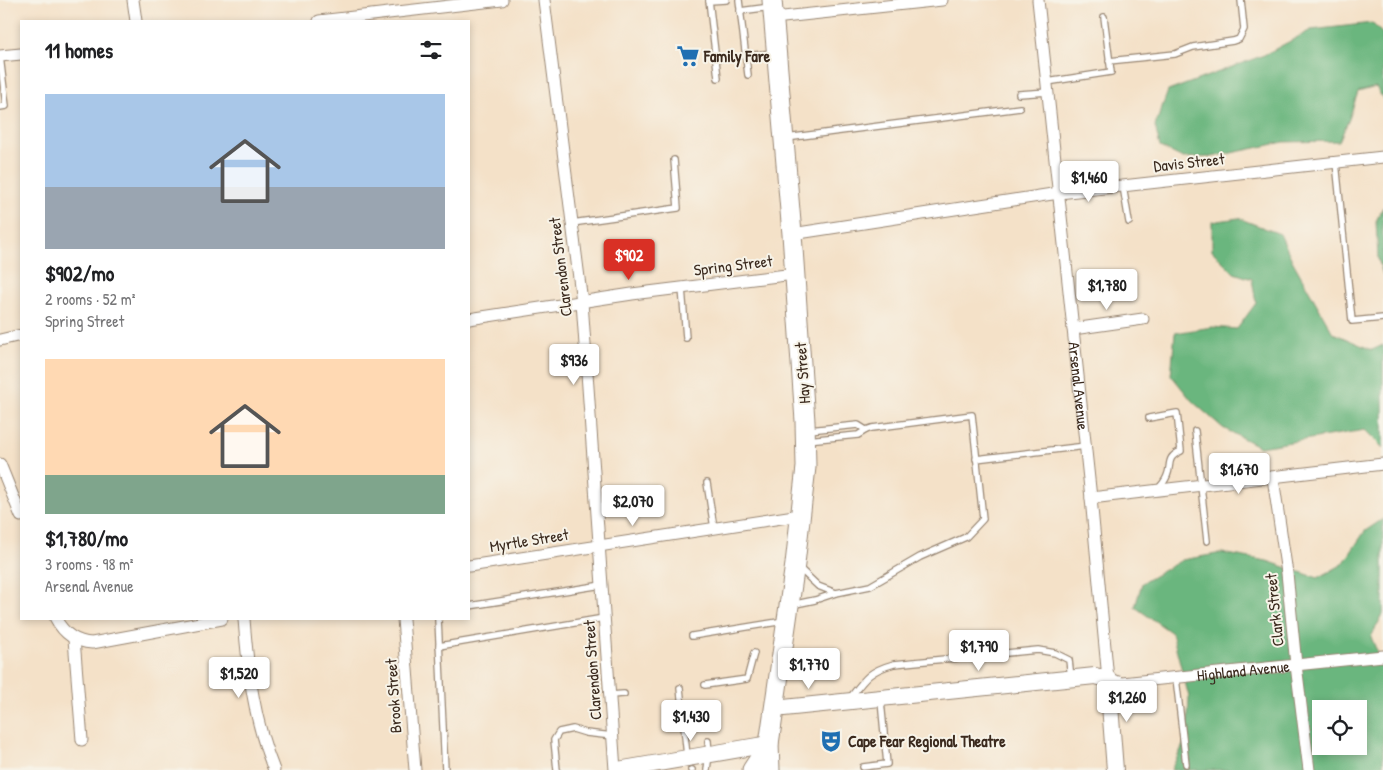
<!DOCTYPE html>
<html lang="en">
<head>
<meta charset="utf-8">
<style>
	:root { --surface:#fff; --page:#f2f2f2; --text:#202124; --muted:#757577; --accent:#d93025 }
	body { margin:0; font-family:"Patrick Hand",sans-serif; background:var(--page); color:var(--text); height:100vh; display:flex; flex-direction:column; font-size:19px; white-space:nowrap }
	* { box-sizing:border-box; margin:0 }
	p { font-size:16px; color:var(--muted) }
	.icon { flex:none; width:28px; height:28px; fill:none; stroke:currentColor; stroke-width:2; stroke-linecap:round; stroke-linejoin:round }
	.map { position:relative; flex:1; overflow:hidden }
	.drawer { position:absolute; left:20px; top:20px; width:450px; height:600px; display:flex; flex-direction:column; background:var(--surface); border-radius:0px; box-shadow:0 2px 8px #0003 }
	.drawer>* { flex:none }
	.fabs { position:absolute; left:1312px; top:700px; display:grid; gap:10px }
	.fabs a { display:grid; place-items:center; width:55px; height:55px; border-radius:0px; background:var(--surface); box-shadow:0 2px 8px #0003; font-size:25px }
	.price { position:absolute; translate:-50% -42px; padding:0 11px; border-radius:5px; background:#fff; color:#222; font-size:16px; line-height:32px; filter:drop-shadow(0 1px 2px #0008) }
	.price::after { content:''; position:absolute; left:50%; top:30px; width:15px; height:11px; margin-left:-8px; background:inherit; clip-path:polygon(0 0,100% 0,50% 100%) }
	.price.current { background:var(--accent); color:#fff }
	ul { padding:0; list-style:none }
	li { display:grid; align-content:center; gap:10px; height:265px; padding:0 25px }
	li span { display:grid; place-items:center; height:155px; border-radius:0px; color:#555 }
	li>.icon { margin-inline-start:auto }
	span .icon { width:90px; height:90px; fill:#fffc; stroke-width:1 }
	li b { font-size:21px }
	h2 { display:flex; justify-content:space-between; align-items:center; height:60px; padding:0 25px; font-size:21px }
	.map>svg:first-child { display:block }
</style>
</head>
<body>
<div class="map">
<svg width="1383" height="770" viewBox="0 0 1383 770">
	<rect width="100%" height="100%" fill="#f7f3e8"/>
	<filter id="ink" filterUnits="userSpaceOnUse"><feTurbulence type="fractalNoise" baseFrequency=".02" numOctaves="2"/><feDisplacementMap in="SourceGraphic" scale="10" xChannelSelector="R" yChannelSelector="G"/><feConvolveMatrix kernelMatrix="1 2 1 2 8 2 1 2 1" color-interpolation-filters="sRGB"/></filter>
	<filter id="wash" filterUnits="userSpaceOnUse"><feTurbulence type="fractalNoise" baseFrequency=".0096" numOctaves="4" result="noise"/><feDisplacementMap in="SourceGraphic" scale="20" xChannelSelector="R" yChannelSelector="G"/><feGaussianBlur stdDeviation="1.12" result="paint"/><feColorMatrix in="noise" values="0 0 0 0 0 0 0 0 0 0 0 0 0 0 0 0 0 1.4 0 .05"/><feComposite in="paint" operator="in"/></filter>
	<g filter="url(#wash)">
		<rect width="100%" height="100%" fill="#f4e1c8"/>
		<!-- forest -->
		<g fill="#6ab67e" stroke="#52704e" fill-rule="evenodd">
			<path d="M1372,23l11,11v65l-7,-12 -18,5 -9,27 -10,22 -55,1 -72,15 -29,1 -23,-11 -5,-21 13,-35 96,-36 47,-25z"/>
			<path d="M1383,207v68l-5,-16 -2,-38z"/>
			<path d="M1238,218l42,16 13,28 40,71 39,17 11,-5v103l-18,-18 -105,17 -37,-19 -31,-27 -21,-26 4,-42 37,-6 25,2 19,-26 -4,-24 -18,-6 -22,-22v-29z"/>
			<path d="M1383,519v95l-12,23 12,28v105h-212l16,-33 2,-40 -17,-64 -37,-26 7,-24 40,-23 40,-7 45,8 51,17 25,-14 22,-33zM1321,709h38v37h-38z"/>
		</g>
	</g>
	<g filter="url(#ink)">
		<g fill="none" stroke-linecap="round" stroke-linejoin="round">
			<defs>
				<g id="lane">
					<path d="M709,0l9,78"/>
					<path d="M739,0l9,75"/>
					<path d="M709,1l17,-1"/>
					<path d="M740,11l31,-4"/>
					<path d="M745,56l28,-3"/>
					<path d="M1109,61l66,-7 18,-7 40,-6 6,-2 5,-10 -3,-29"/>
					<path d="M1047,82l64,-10 -7,-55"/>
					<path d="M1019,94l29,-2"/>
					<path d="M0,107l6,-1 -6,-50"/>
					<path d="M786,138l234,-30"/>
					<path d="M1336,162l16,159 31,-3"/>
					<path d="M1123,186l6,36"/>
					<path d="M572,223l106,-15 -4,-48"/>
					<path d="M682,288l4,50"/>
					<path d="M1149,418l28,-5 4,38c-16,7 -9,14 -14,25 -2,5 -6,10 -10,14"/>
					<path d="M1195,431l12,110"/>
					<path d="M807,440l51,-5 8,-5 -8,-5 -49,5"/>
					<path d="M976,459l110,-13"/>
					<path d="M707,483l7,45"/>
					<path d="M836,593l34,-7 50,-29 46,-20 17,-18 -11,-104 -100,13 -6,2"/>
					<path d="M791,605l24,-5 21,-7 -18,-7 -20,-19"/>
					<path d="M469,606l133,-21"/>
					<path d="M438,619l7,151"/>
					<path d="M692,636l92,-15"/>
					<path d="M439,646l165,-28"/>
					<path d="M1176,678l10,86"/>
					<path d="M705,685l42,-6 7,-26"/>
					<path d="M680,688l7,68"/>
					<path d="M610,695l14,-1"/>
					<path d="M850,698c15,-20 19,-27 44,-34l144,-14 17,3 14,7 2,18"/>
					<path d="M863,767l24,-3 -6,-63"/>
					<path d="M557,770l-3,-30 5,-8 14,-3 13,4 27,3"/>
					<path d="M691,770h1"/>
					<path d="M707,770l2,-16 -1,-13"/>
				</g>
				<g id="street">
					<path d="M133,0l3,21"/>
					<path d="M544,0l38,302 33,468"/>
					<path id="s1" d="M1038,0l53,498 17,181 14,4 261,-27"/>
					<path d="M774,18l168,-18"/>
					<path d="M319,21l183,-21"/>
					<path d="M0,56l21,-2"/>
					<path d="M792,234l267,-41 324,-36"/>
					<path d="M469,319l163,-25 162,-20"/>
					<path d="M1073,329l70,-10"/>
					<path d="M0,340l21,-5"/>
					<path d="M0,464l21,52"/>
					<path d="M1273,478l14,95 9,92 13,105"/>
					<path d="M1091,498l292,-34"/>
					<path d="M469,566l332,-51"/>
					<path d="M56,619c8,15 19,23 36,24l130,-24"/>
					<path d="M244,619c4,52 10,102 30,151"/>
					<path d="M403,619l12,151"/>
					<path d="M74,639l8,101"/>
				</g>
				<g id="secondary">
					<path d="M774,709l321,-33 13,3 7,91"/>
					<path d="M618,770l151,-26"/>
				</g>
				<g id="primary">
					<path d="M752,770l17,-26"/>
					<path d="M770,770l-1,-26 26,-180 11,-97 -1,-46 -13,-187 -20,-234"/>
				</g>
			</defs>
			<!-- lane casing -->
			<use href="#lane" stroke="#988673" stroke-width="8"/>
			<!-- street casing -->
			<use href="#street" stroke="#988673" stroke-width="13"/>
			<!-- secondary casing -->
			<use href="#secondary" stroke="#988673" stroke-width="18"/>
			<!-- primary casing -->
			<use href="#primary" stroke="#988673" stroke-width="21"/>
			<!-- lane -->
			<use href="#lane" stroke="#fff" stroke-width="5.5"/>
			<!-- street -->
			<use href="#street" stroke="#fff" stroke-width="11"/>
			<!-- secondary -->
			<use href="#secondary" stroke="#fff" stroke-width="16"/>
			<!-- primary -->
			<use href="#primary" stroke="#fff" stroke-width="19"/>
		</g>
	</g>
	<!-- icons -->
	<defs>
		<symbol id="supermarket-bare" viewBox="-9 -9 18 18"><path d="M-6-5.5h2.5l.6 2H6L4.5 2H-2.5L-4.4-4H-6ZM-1.5 3.2a1.3 1.3 0 1 0 .1 0ZM3 3.2a1.3 1.3 0 1 0 .1 0Z" fill="#1f6fb2" stroke="#f7f3e8" stroke-width="2.5" paint-order="stroke"/></symbol>
		<symbol id="theatre-bare" viewBox="-9 -9 18 18"><path d="M-5-5.5Q0-4 5-5.5V0Q5 5 0 6Q-5 5-5 0ZM-3.3-2.5H-1v1.5H-3.3ZM1-2.5H3.3v1.5H1ZM-2.8 1Q0 5.5 2.8 1Z" fill="#1f6fb2" stroke="#f7f3e8" stroke-width="2.5" paint-order="stroke"/></symbol>
	</defs>
	<g fill-rule="evenodd">
		<use href="#supermarket-bare" x="672" y="40" width="32" height="32"/>
		<use href="#theatre-bare" x="815" y="725" width="32" height="32"/>
	</g>
	<g text-anchor="middle" dominant-baseline="central" stroke-width="4" stroke-linejoin="round" paint-order="stroke">
		<!-- poi labels -->
		<g font-size="16" font-weight="bold" fill="#3b2a1e" stroke="#f7f3e8" text-anchor="start">
			<text x="704" y="56">Family Fare</text>
			<text x="848" y="741">Cape Fear Regional Theatre</text>
		</g>
		<!-- street labels -->
		<g font-size="16" fill="#3b2a1e" stroke="#f7f3e8">
			<text transform="translate(1189 162) rotate(-6)">Davis Street</text>
			<text transform="translate(733 265) rotate(-7)">Spring Street</text>
			<text transform="translate(560 267) rotate(-97)">Clarendon Street</text>
			<text transform="translate(802 373) rotate(-94)">Hay Street</text>
			<text stroke="none"><textPath href="#s1" startOffset="388">Arsenal Avenue</textPath></text>
			<text transform="translate(529 540) rotate(-9)">Myrtle Street</text>
			<text transform="translate(1274 610) rotate(-96)">Clark Street</text>
			<text transform="translate(592 670) rotate(-94)">Clarendon Street</text>
			<text stroke="none"><textPath href="#s1" startOffset="819">Highland Avenue</textPath></text>
			<text transform="translate(393 696) rotate(-94)">Brook Street</text>
		</g>
	</g>
</svg>
<div class="fabs">
<a><svg class="icon" aria-label="locate" viewBox="0 0 24 24"><circle cx="12" cy="12" r="6"/><path d="M12 2v4M12 18v4M2 12h4M18 12h4"/></svg></a>
</div>
<b class="price" style="left:1089px;top:203px">$1,460</b>
<b class="price current" style="left:629px;top:281px">$902</b>
<b class="price" style="left:1107px;top:311px">$1,780</b>
<b class="price" style="left:574px;top:386px">$936</b>
<b class="price" style="left:1239px;top:495px">$1,670</b>
<b class="price" style="left:633px;top:527px">$2,070</b>
<b class="price" style="left:979px;top:672px">$1,790</b>
<b class="price" style="left:809px;top:690px">$1,770</b>
<b class="price" style="left:239px;top:699px">$1,520</b>
<b class="price" style="left:1127px;top:723px">$1,260</b>
<b class="price" style="left:691px;top:742px">$1,430</b>
<section class="drawer">
<h2>11 homes<svg class="icon" aria-label="filters" viewBox="0 0 24 24"><path d="M4 7h16M4 17h16"/><circle cx="9" cy="7" r="2"/><circle cx="15" cy="17" r="2"/></svg></h2>
<ul>
<li><span style="background:linear-gradient(#a9c7e8 60%,#9aa5b1 0)"><svg class="icon" aria-label="home" viewBox="0 0 24 24"><path d="M3 11l9-7 9 7M6 9v11h12V9"/></svg></span><div><b>$902/mo</b><p>2 rooms · 52 m²</p><p>Spring Street</p></div></li>
<li><span style="background:linear-gradient(#ffd9b3 75%,#7fa58c 0)"><svg class="icon" aria-label="home" viewBox="0 0 24 24"><path d="M3 11l9-7 9 7M6 9v11h12V9"/></svg></span><div><b>$1,780/mo</b><p>3 rooms · 98 m²</p><p>Arsenal Avenue</p></div></li>
</ul>
</section>
</div>
</body>
</html>
